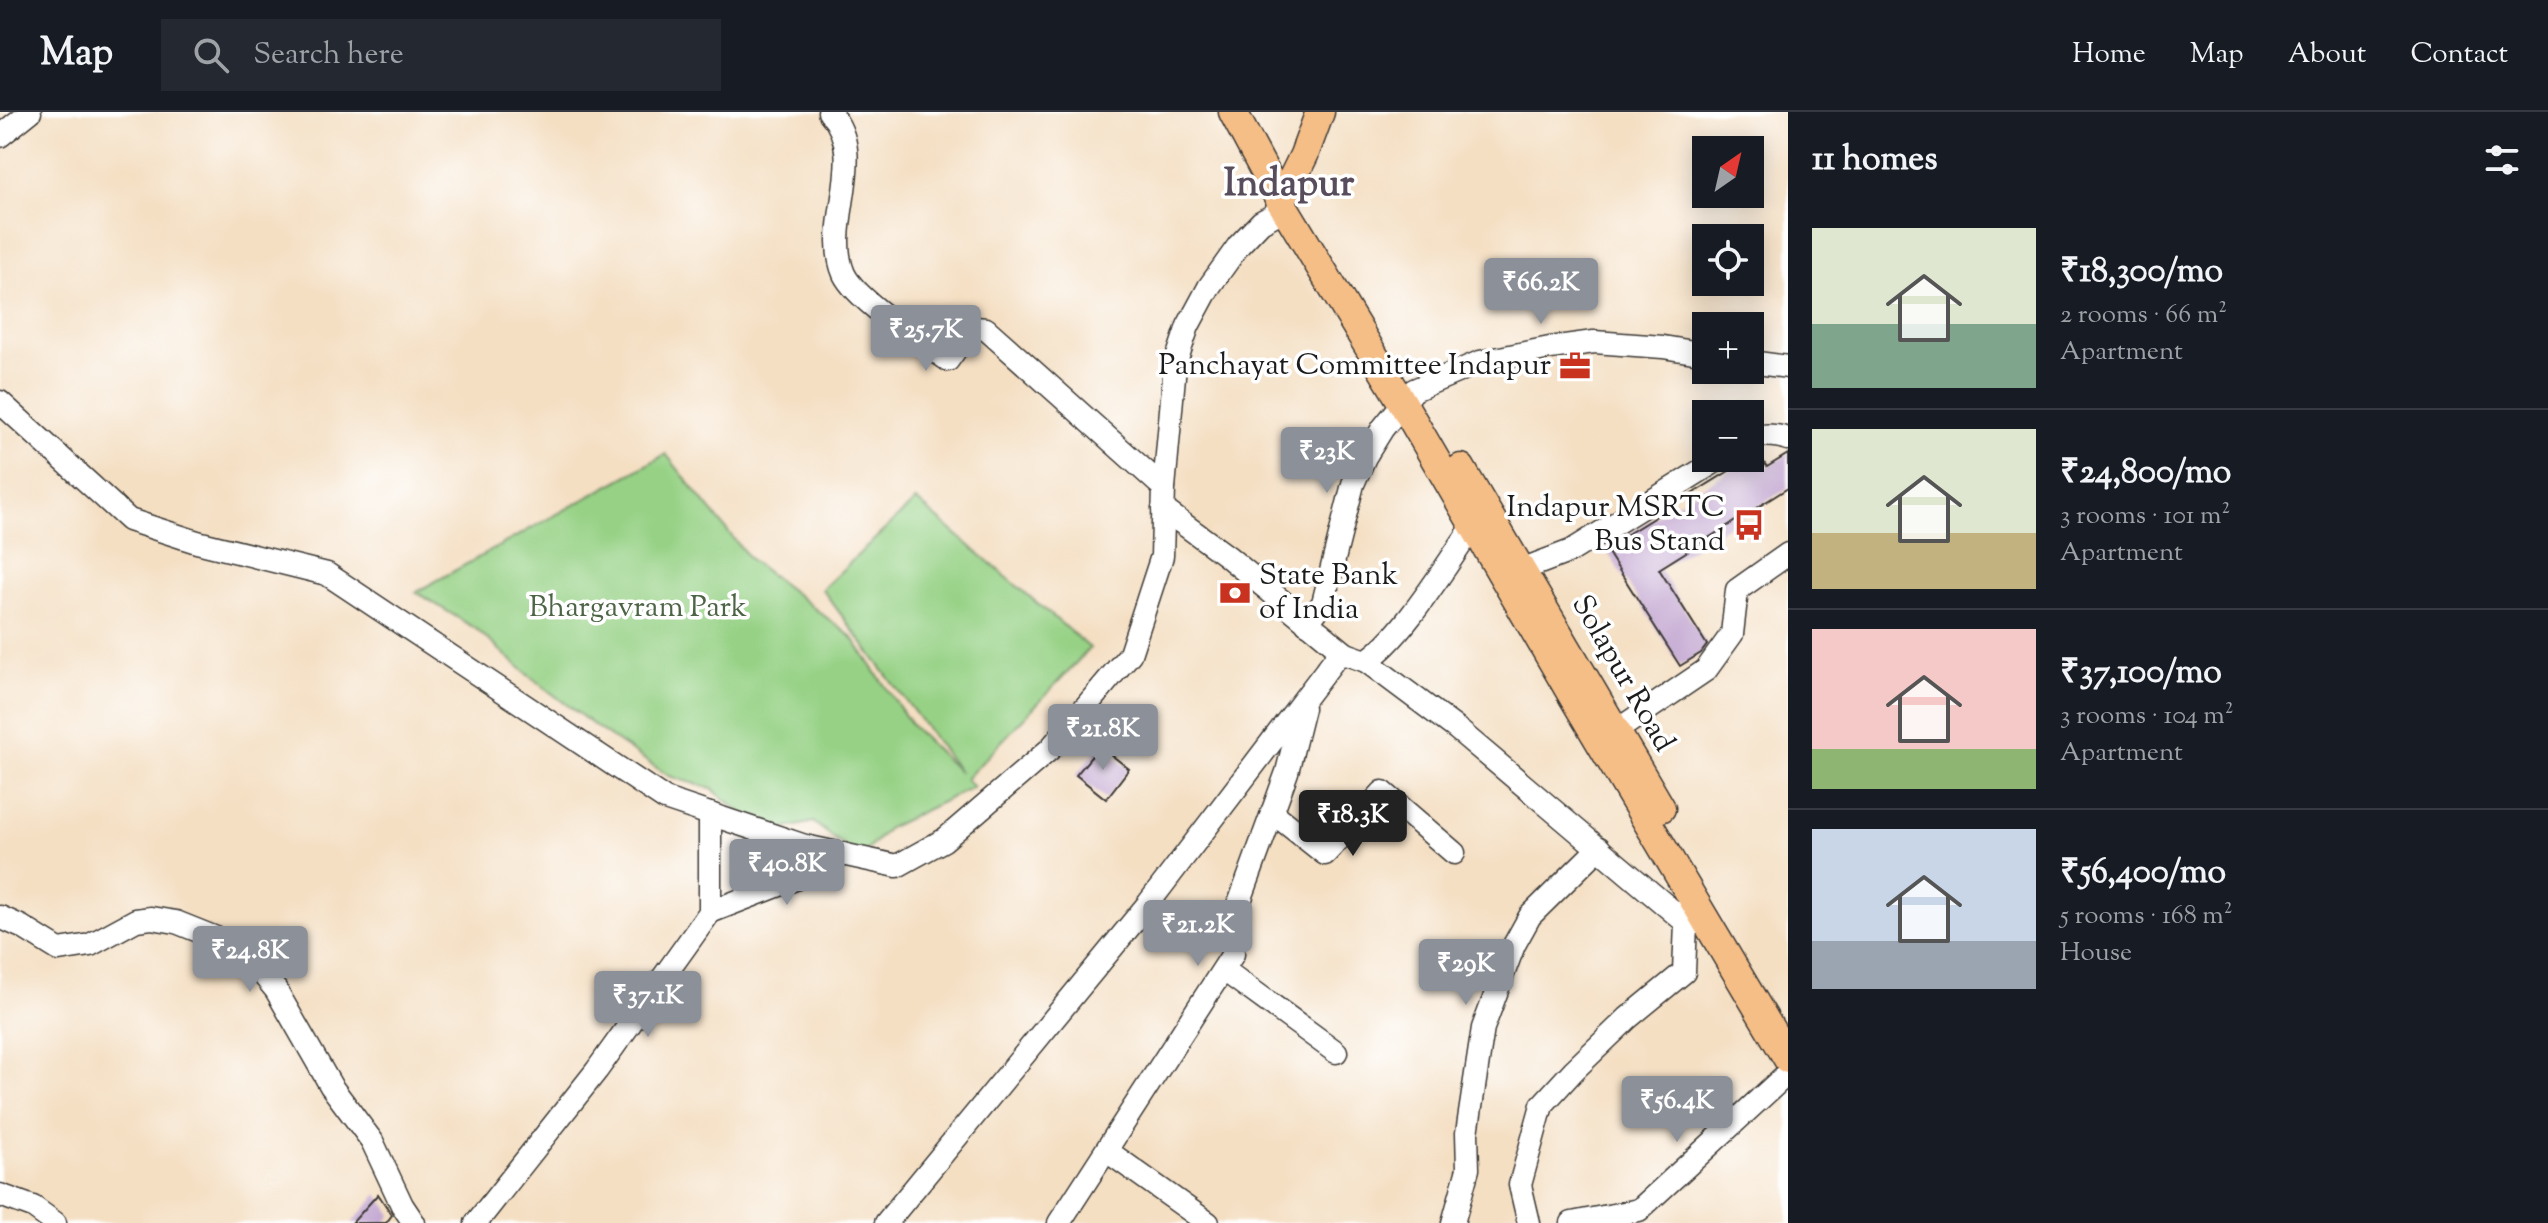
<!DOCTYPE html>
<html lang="en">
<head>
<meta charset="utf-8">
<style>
	:root { --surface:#171b24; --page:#242831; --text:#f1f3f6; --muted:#9ea1a6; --line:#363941; --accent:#8c9099 }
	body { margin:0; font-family:"Sorts Mill Goudy",serif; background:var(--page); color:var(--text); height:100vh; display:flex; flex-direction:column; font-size:30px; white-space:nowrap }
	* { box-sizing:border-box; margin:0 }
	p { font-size:26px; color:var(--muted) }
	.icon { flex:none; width:44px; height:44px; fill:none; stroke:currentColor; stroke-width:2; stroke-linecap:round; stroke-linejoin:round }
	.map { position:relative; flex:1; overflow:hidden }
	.panel { display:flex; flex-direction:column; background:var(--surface); width:760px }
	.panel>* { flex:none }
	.needle { width:52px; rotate:34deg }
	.fabs { position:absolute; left:1692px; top:24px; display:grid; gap:16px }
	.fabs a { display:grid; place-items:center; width:72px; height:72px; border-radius:0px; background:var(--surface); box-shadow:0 4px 20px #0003; font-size:40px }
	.price { position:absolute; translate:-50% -68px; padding:0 18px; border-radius:8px; background:var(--accent); color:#fff; font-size:26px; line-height:52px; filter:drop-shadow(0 2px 4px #0008) }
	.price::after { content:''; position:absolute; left:50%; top:48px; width:24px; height:18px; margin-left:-12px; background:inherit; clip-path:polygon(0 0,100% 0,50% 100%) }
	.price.current { background:#222; color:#fff }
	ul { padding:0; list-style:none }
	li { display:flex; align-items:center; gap:24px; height:200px; padding:0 24px }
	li+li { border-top:2px solid var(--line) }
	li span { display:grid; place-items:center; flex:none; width:224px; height:160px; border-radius:0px; color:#555 }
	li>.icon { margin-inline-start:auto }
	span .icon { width:96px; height:96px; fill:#fffc; stroke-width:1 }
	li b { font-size:34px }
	h2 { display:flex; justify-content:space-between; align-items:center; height:96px; padding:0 24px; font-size:34px }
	header { display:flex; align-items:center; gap:48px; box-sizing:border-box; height:112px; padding:0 40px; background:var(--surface); border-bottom:2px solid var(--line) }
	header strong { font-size:38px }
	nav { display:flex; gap:44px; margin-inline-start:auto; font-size:28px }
	.search { width:560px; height:72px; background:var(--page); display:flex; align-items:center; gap:20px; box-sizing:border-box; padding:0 28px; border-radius:0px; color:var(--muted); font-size:30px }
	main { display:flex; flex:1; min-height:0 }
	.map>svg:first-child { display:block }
</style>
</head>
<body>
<header>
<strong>Map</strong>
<div class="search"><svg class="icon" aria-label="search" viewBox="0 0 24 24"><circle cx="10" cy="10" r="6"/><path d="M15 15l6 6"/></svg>Search here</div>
<nav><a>Home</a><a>Map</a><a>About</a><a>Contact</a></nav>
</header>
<main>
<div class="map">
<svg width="1788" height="1111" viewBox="0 0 1788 1111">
	<rect width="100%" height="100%" fill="#fff"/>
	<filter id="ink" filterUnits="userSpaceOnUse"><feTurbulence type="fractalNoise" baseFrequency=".0125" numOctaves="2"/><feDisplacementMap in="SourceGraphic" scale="16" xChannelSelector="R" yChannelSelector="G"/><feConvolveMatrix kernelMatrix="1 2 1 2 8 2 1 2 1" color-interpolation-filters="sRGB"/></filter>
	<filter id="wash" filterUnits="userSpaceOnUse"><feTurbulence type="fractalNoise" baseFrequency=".006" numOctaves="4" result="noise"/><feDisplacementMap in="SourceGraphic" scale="32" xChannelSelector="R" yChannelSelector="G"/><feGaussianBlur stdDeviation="1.8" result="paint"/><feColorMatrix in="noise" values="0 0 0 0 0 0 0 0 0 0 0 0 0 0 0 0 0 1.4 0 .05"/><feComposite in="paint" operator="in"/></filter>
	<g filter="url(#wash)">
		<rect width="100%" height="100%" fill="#f4dfc3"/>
		<!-- green -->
		<path fill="#96d185" stroke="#597650" stroke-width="2" d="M666,342l84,105 102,78 60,89 48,47 -138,-184 94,-89 174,148 -124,131 7,8 -85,41 -28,30 -47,-36 -46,11 -55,-44 -43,-13 -73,-49 -68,-52 -52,-46 -60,-37z"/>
		<g id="blocks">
			<!-- building -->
			<g fill="#c4a9d2">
				<path d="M1758,341l9,14 21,-13v34l-129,81 48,76 -6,8 -21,13 -75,-118z"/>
				<path d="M1100,634l29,23 -23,30 -30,-24z"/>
				<path d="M378,1082l14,21 -6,8h-34z"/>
			</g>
		</g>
	</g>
	<g filter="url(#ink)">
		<use href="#blocks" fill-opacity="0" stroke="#3c3935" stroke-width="2"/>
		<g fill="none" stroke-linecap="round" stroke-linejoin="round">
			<defs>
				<g id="minor">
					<path d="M829,0c42,45 -7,111 15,162 13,27 78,68 104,86l15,-21 12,-11 11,1 178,159"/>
					<path d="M0,24l30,-24"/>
					<path d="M1750,250l38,5"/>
					<path d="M0,290l129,118 68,22 130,32 338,225 140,47 92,20 47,-26 106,-91 80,-95 32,-98 2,-68 11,-123 13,-39 21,-39 30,-42 22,-23 13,-7 7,-13"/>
					<path d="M1750,328c12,-7 25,-5 38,-1"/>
					<path d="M1163,397l64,47 119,98"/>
					<path d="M1521,458l50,-19 150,-93"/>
					<path d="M1307,511l16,-20 30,-119 12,-27 18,-29 31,-38 66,-28 70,-14 44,-6 69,5 43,7"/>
					<path d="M1366,549l91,68 232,196 16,-5"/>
					<path d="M1616,619l90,-61 26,-36 5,-44 51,-36"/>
					<path d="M1272,700l53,42 58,-62 71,61"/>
					<path d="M710,800l85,-33 48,-25"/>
					<path d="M0,805l22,10 37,23 31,-5 46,-25 15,-2 25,4 65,26 35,42 55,96 41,55 30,64 12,18"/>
					<path d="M1224,858l112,82"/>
					<path d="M1107,1039l101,72"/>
					<path d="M0,1083l33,12 22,16"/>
					<path d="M476,1111l121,-153 113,-158v-98"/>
					<path d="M886,1111l262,-319 189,-248 9,-2 20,7c36,-22 81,-98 107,-134"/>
					<path d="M1059,1111l174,-269 -1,-31 55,-151 16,-64"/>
					<path d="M1453,1111l15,-54 -1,-36 16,-105 31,-83 16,-29 69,-68"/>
					<path d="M1529,1111l-9,-38 22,-80 32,-35 54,-52 56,-46 2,-49"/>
					<path d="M1572,1111l67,-13 149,-137"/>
				</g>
				<g id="major">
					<path d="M1233,0l48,90 121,200 173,298 213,359"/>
					<path d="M1281,90l23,-47 16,-43"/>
					<path d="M1461,356l200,340"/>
				</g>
			</defs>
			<!-- minor casing -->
			<use href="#minor" stroke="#3c3935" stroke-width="25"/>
			<!-- major casing -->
			<use href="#major" stroke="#3c3935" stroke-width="31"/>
			<!-- minor -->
			<use href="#minor" stroke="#fff" stroke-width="22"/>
			<!-- major -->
			<use href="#major" stroke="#f6be87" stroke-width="28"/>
		</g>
	</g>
	<!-- icons -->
	<defs>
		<symbol id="office-bare" viewBox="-9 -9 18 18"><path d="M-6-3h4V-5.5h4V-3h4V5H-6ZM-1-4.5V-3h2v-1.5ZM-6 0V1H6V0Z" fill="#c8321e" stroke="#fff" stroke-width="2.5" paint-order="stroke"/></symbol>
		<symbol id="bus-bare" viewBox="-9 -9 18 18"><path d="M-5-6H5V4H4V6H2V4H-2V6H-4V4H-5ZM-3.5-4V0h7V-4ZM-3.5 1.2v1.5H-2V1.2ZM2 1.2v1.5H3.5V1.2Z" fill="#c8321e" stroke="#fff" stroke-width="2.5" paint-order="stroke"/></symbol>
		<symbol id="bank-bare" viewBox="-9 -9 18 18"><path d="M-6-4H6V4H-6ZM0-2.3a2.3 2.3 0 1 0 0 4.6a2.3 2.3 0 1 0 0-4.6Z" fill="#c8321e" stroke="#fff" stroke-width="2.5" paint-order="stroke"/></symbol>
	</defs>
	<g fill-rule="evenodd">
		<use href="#office-bare" x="1553" y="232" width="44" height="44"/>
		<use href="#bus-bare" x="1727" y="391" width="44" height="44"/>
		<use href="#bank-bare" x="1213" y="459" width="44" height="44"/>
	</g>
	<g text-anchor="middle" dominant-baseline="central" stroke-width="7" stroke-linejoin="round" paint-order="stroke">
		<!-- poi labels -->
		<g font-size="30" fill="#1c1c1c" stroke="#fff" text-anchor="end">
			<text x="1551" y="254">Panchayat Committee Indapur</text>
			<text x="1725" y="396">Indapur MSRTC<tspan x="1725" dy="34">Bus Stand</tspan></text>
			<text x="1259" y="464" text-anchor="start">State Bank<tspan x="1259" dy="34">of India</tspan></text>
		</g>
		<!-- park labels -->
		<g font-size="30" fill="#4d6446" stroke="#fff">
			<text x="638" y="496">Bhargavram Park</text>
		</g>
		<!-- street labels -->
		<g font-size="30" fill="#1c1c1c" stroke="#fff">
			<text transform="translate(1622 562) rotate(60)">Solapur Road</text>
		</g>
		<!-- district labels -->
		<g font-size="38" font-weight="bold" fill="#574d5c" stroke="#fff">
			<text x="1289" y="74">Indapur</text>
		</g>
	</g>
</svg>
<div class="fabs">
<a><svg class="needle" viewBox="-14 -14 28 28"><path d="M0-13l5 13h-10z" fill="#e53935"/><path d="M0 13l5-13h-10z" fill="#9ea1a6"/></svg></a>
<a><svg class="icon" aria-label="locate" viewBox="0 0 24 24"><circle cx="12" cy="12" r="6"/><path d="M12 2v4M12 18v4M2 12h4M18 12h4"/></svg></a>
<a>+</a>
<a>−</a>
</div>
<b class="price" style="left:1541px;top:214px">₹66.2K</b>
<b class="price" style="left:926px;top:261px">₹25.7K</b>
<b class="price" style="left:1327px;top:383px">₹23K</b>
<b class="price" style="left:1103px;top:660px">₹21.8K</b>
<b class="price current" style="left:1353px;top:746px">₹18.3K</b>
<b class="price" style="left:787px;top:795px">₹40.8K</b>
<b class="price" style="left:1198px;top:856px">₹21.2K</b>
<b class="price" style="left:250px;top:882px">₹24.8K</b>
<b class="price" style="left:1466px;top:895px">₹29K</b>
<b class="price" style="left:648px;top:927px">₹37.1K</b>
<b class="price" style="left:1677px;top:1032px">₹56.4K</b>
</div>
<section class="panel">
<h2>11 homes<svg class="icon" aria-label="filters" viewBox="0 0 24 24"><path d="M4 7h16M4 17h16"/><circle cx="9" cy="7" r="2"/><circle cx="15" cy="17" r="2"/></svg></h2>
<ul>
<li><span style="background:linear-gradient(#dfe7d0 60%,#7fa58c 0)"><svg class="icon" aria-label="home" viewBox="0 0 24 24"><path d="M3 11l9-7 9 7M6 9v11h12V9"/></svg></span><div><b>₹18,300/mo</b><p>2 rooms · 66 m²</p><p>Apartment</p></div></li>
<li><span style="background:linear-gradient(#dfe7d0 65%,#c2b280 0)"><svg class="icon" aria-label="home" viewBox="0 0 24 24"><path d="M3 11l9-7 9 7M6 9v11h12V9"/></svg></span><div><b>₹24,800/mo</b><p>3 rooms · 101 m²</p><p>Apartment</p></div></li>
<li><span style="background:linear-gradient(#f6c9c9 75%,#8fb573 0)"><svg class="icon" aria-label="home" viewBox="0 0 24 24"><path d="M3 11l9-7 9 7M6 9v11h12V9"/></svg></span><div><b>₹37,100/mo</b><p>3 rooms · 104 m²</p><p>Apartment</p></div></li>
<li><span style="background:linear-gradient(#c9d6e8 70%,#9aa5b1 0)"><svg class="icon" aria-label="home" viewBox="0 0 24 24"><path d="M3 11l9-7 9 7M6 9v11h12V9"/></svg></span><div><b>₹56,400/mo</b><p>5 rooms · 168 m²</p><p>House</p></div></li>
</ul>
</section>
</main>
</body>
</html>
